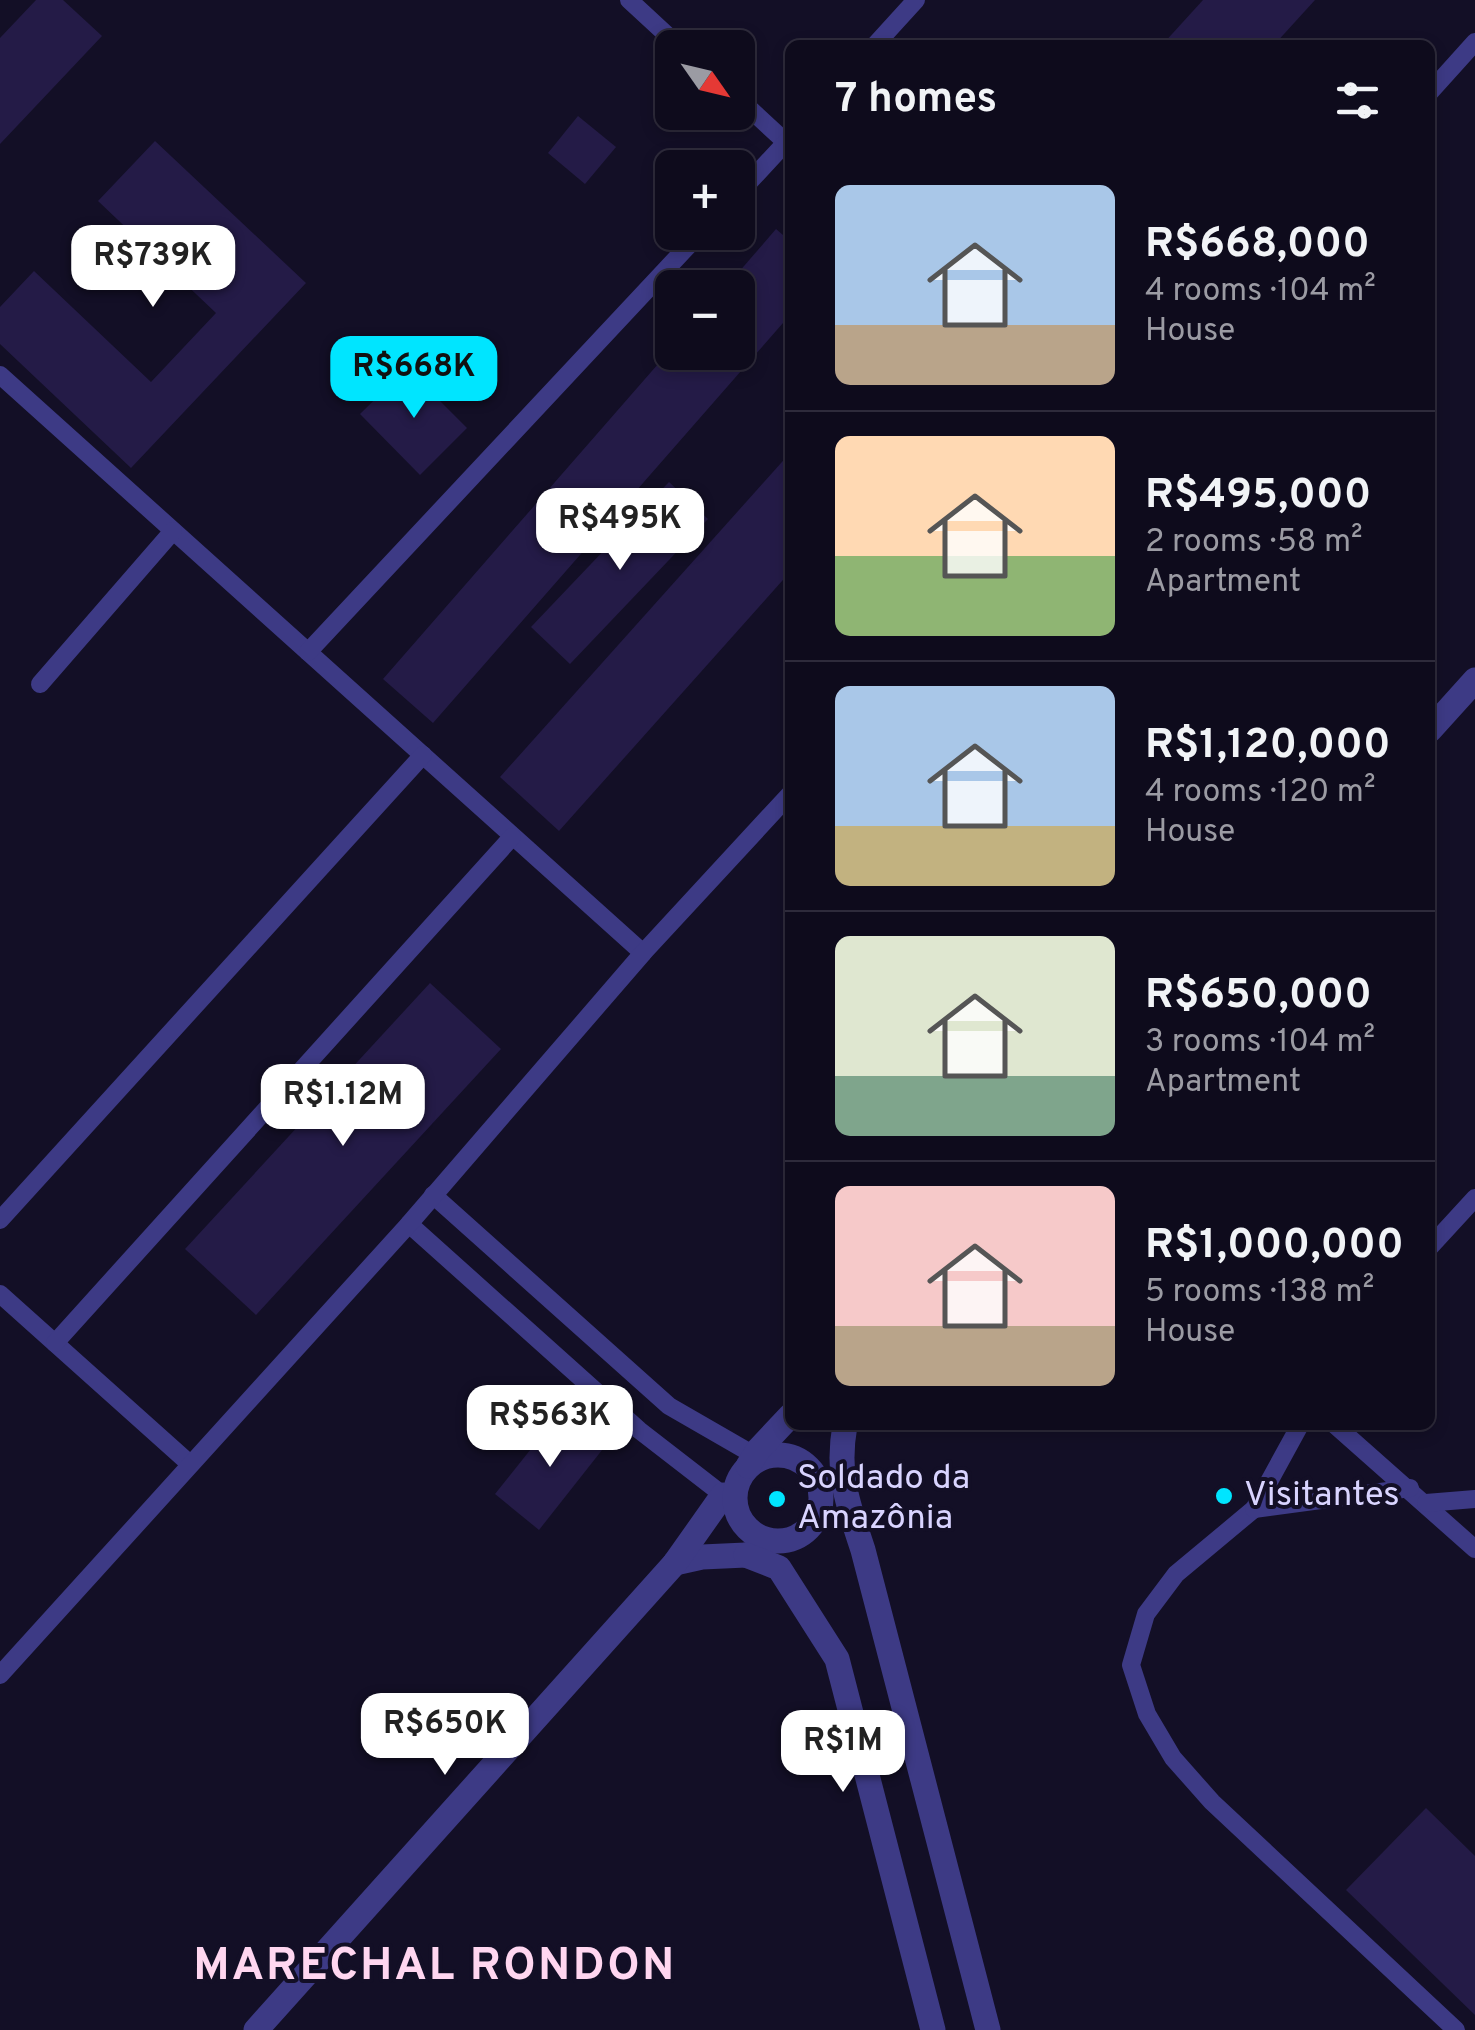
<!DOCTYPE html>
<html lang="en">
<head>
<meta charset="utf-8">
<style>
	:root { --surface:#0e0b1c; --page:#1c1929; --text:#f1f3f6; --muted:#9b9ba3; --line:#2e2b3b; --accent:#00e5ff }
	body { margin:0; font-family:Overpass,sans-serif; background:var(--page); color:var(--text); height:100vh; display:flex; flex-direction:column; font-size:38px; white-space:nowrap }
	* { box-sizing:border-box; margin:0 }
	p { font-size:32px; color:var(--muted) }
	.icon { flex:none; width:55px; height:55px; fill:none; stroke:currentColor; stroke-width:2; stroke-linecap:round; stroke-linejoin:round }
	.map { position:relative; flex:1; overflow:hidden }
	.drawer { position:absolute; left:785px; top:40px; width:650px; height:1390px; display:flex; flex-direction:column; background:var(--surface); border-radius:15px; box-shadow:0 5px 15px #0003,0 0 0 2px var(--line) }
	.drawer>* { flex:none }
	.needle { width:65px; rotate:124deg }
	.fabs { position:absolute; left:655px; top:30px; display:grid; gap:20px }
	.fabs a { display:grid; place-items:center; width:100px; height:100px; border-radius:15px; background:var(--surface); box-shadow:0 5px 15px #0003,0 0 0 2px var(--line); font-size:50px }
	.price { position:absolute; translate:-50% -85px; padding:0 22px; border-radius:20px; background:#fff; color:#222; font-size:32px; line-height:65px; filter:drop-shadow(0 2px 5px #0008) }
	.price::after { content:''; position:absolute; left:50%; top:60px; width:30px; height:22px; margin-left:-15px; background:inherit; clip-path:polygon(0 0,100% 0,50% 100%) }
	.price.active { background:var(--accent); color:#111 }
	ul { padding:0; list-style:none }
	li { display:flex; align-items:center; gap:30px; height:250px; padding:0 50px }
	li+li { border-top:2px solid var(--line) }
	li span { display:grid; place-items:center; flex:none; width:280px; height:200px; border-radius:15px; color:#555 }
	li>.icon { margin-inline-start:auto }
	span .icon { width:120px; height:120px; fill:#fffc; stroke-width:1 }
	li b { font-size:42px }
	h2 { display:flex; justify-content:space-between; align-items:center; height:120px; padding:0 50px; font-size:42px }
	.map>svg:first-child { display:block }
</style>
</head>
<body>
<div class="map">
<svg width="1475" height="2030" viewBox="0 0 1475 2030">
	<rect width="100%" height="100%" fill="#130f26"/>
	<!-- building -->
	<g fill="#241b47">
		<path d="M36,0h27l39,36 -102,108v-106z"/>
		<path d="M1203,0h112l-41,45h-112z"/>
		<path d="M578,116l38,31 -31,37 -37,-31z"/>
		<path d="M155,141l151,142 -175,185 -131,-124v-37l34,-36 117,111 65,-69 -118,-112z"/>
		<path d="M776,229l14,12v74l-357,408 -50,-44 289,-331v4h66v-64h-13z"/>
		<path d="M407,368l60,60 -47,47 -60,-61z"/>
		<path d="M790,453v119l-231,259 -59,-54z"/>
		<path d="M669,482l39,37 -138,145 -39,-37z"/>
		<path d="M430,983l71,66 -245,266 -71,-66z"/>
		<path d="M562,1410l44,35 -67,85 -44,-36z"/>
		<path d="M1426,1808l49,48v159l-129,-125z"/>
	</g>
	<g fill="none" stroke-linecap="round" stroke-linejoin="round">
		<!-- service -->
		<g stroke="#3d3a85" stroke-width="18">
			<path d="M629,0l52,48"/>
			<path d="M875,45l41,-45"/>
			<path d="M1430,92l45,-50"/>
			<path d="M738,98l52,48"/>
			<path d="M738,194l52,-56"/>
			<path d="M0,375l643,578"/>
			<path d="M308,652l393,-420"/>
			<path d="M40,684l133,-153"/>
			<path d="M433,1195l236,211 85,49"/>
			<path d="M0,1220l423,-465"/>
			<path d="M409,1224l230,206 84,65"/>
			<path d="M1430,1247l45,-49"/>
			<path d="M0,1294l190,170"/>
			<path d="M55,1343l457,-506"/>
			<path d="M1300,1425l-46,84 -78,65 -30,40 -15,51 16,49 26,44 39,44 244,228"/>
			<path d="M1335,1425l140,124"/>
			<path d="M1426,1503l49,-4"/>
			<path d="M1254,1509l156,-21"/>
			<path d="M0,1675l409,-451 234,-271 147,-159"/>
		</g>
		<!-- minor -->
		<g stroke="#3d3a85" stroke-width="25">
			<path d="M675,1563l27,-6 44,-2"/>
			<path d="M256,2030l419,-467 48,-68"/>
		</g>
		<!-- tertiary -->
		<g stroke="#3d3a85" stroke-width="25">
			<path d="M1430,730l45,-50"/>
			<path d="M845,1425c-9,50 3,79 18,125l125,480"/>
			<circle cx="778" cy="1498" r="43"/>
			<path d="M748,1466l11,-17 31,-33"/>
			<path d="M746,1555l33,13 58,91 96,371"/>
		</g>
	</g>
	<!-- markers -->
	<g fill="#00e5ff" stroke="#130f26" stroke-width="4">
		<circle cx="1224" cy="1496" r="10"/>
		<circle cx="777" cy="1499" r="10"/>
	</g>
	<g text-anchor="middle" dominant-baseline="central" stroke-width="8" stroke-linejoin="round" paint-order="stroke">
		<!-- poi labels -->
		<g font-size="35" fill="#d9d4ff" stroke="#130f26" text-anchor="start">
			<text x="797" y="1479">Soldado da<tspan x="797" dy="40">Amazônia</tspan></text>
			<text x="1244" y="1496">Visitantes</text>
		</g>
		<!-- district labels -->
		<g font-size="45" font-weight="bold" letter-spacing="2.5" fill="#ffd6f0" stroke="#130f26">
			<text x="435" y="1967">MARECHAL RONDON</text>
		</g>
	</g>
</svg>
<div class="fabs">
<a><svg class="needle" viewBox="-14 -14 28 28"><path d="M0-13l5 13h-10z" fill="#e53935"/><path d="M0 13l5-13h-10z" fill="#9b9ba3"/></svg></a>
<a>+</a>
<a>−</a>
</div>
<b class="price" style="left:153px;top:310px">R$739K</b>
<b class="price active" style="left:414px;top:421px">R$668K</b>
<b class="price" style="left:620px;top:573px">R$495K</b>
<b class="price" style="left:343px;top:1149px">R$1.12M</b>
<b class="price" style="left:550px;top:1470px">R$563K</b>
<b class="price" style="left:445px;top:1778px">R$650K</b>
<b class="price" style="left:843px;top:1795px">R$1M</b>
<section class="drawer">
<h2>7 homes<svg class="icon" aria-label="filters" viewBox="0 0 24 24"><path d="M4 7h16M4 17h16"/><circle cx="9" cy="7" r="2"/><circle cx="15" cy="17" r="2"/></svg></h2>
<ul>
<li><span style="background:linear-gradient(#a9c7e8 70%,#b9a48a 0)"><svg class="icon" aria-label="home" viewBox="0 0 24 24"><path d="M3 11l9-7 9 7M6 9v11h12V9"/></svg></span><div><b>R$668,000</b><p>4 rooms · 104 m²</p><p>House</p></div></li>
<li><span style="background:linear-gradient(#ffd9b3 60%,#8fb573 0)"><svg class="icon" aria-label="home" viewBox="0 0 24 24"><path d="M3 11l9-7 9 7M6 9v11h12V9"/></svg></span><div><b>R$495,000</b><p>2 rooms · 58 m²</p><p>Apartment</p></div></li>
<li><span style="background:linear-gradient(#a9c7e8 70%,#c2b280 0)"><svg class="icon" aria-label="home" viewBox="0 0 24 24"><path d="M3 11l9-7 9 7M6 9v11h12V9"/></svg></span><div><b>R$1,120,000</b><p>4 rooms · 120 m²</p><p>House</p></div></li>
<li><span style="background:linear-gradient(#dfe7d0 70%,#7fa58c 0)"><svg class="icon" aria-label="home" viewBox="0 0 24 24"><path d="M3 11l9-7 9 7M6 9v11h12V9"/></svg></span><div><b>R$650,000</b><p>3 rooms · 104 m²</p><p>Apartment</p></div></li>
<li><span style="background:linear-gradient(#f6c9c9 70%,#b9a48a 0)"><svg class="icon" aria-label="home" viewBox="0 0 24 24"><path d="M3 11l9-7 9 7M6 9v11h12V9"/></svg></span><div><b>R$1,000,000</b><p>5 rooms · 138 m²</p><p>House</p></div></li>
</ul>
</section>
</div>
</body>
</html>
